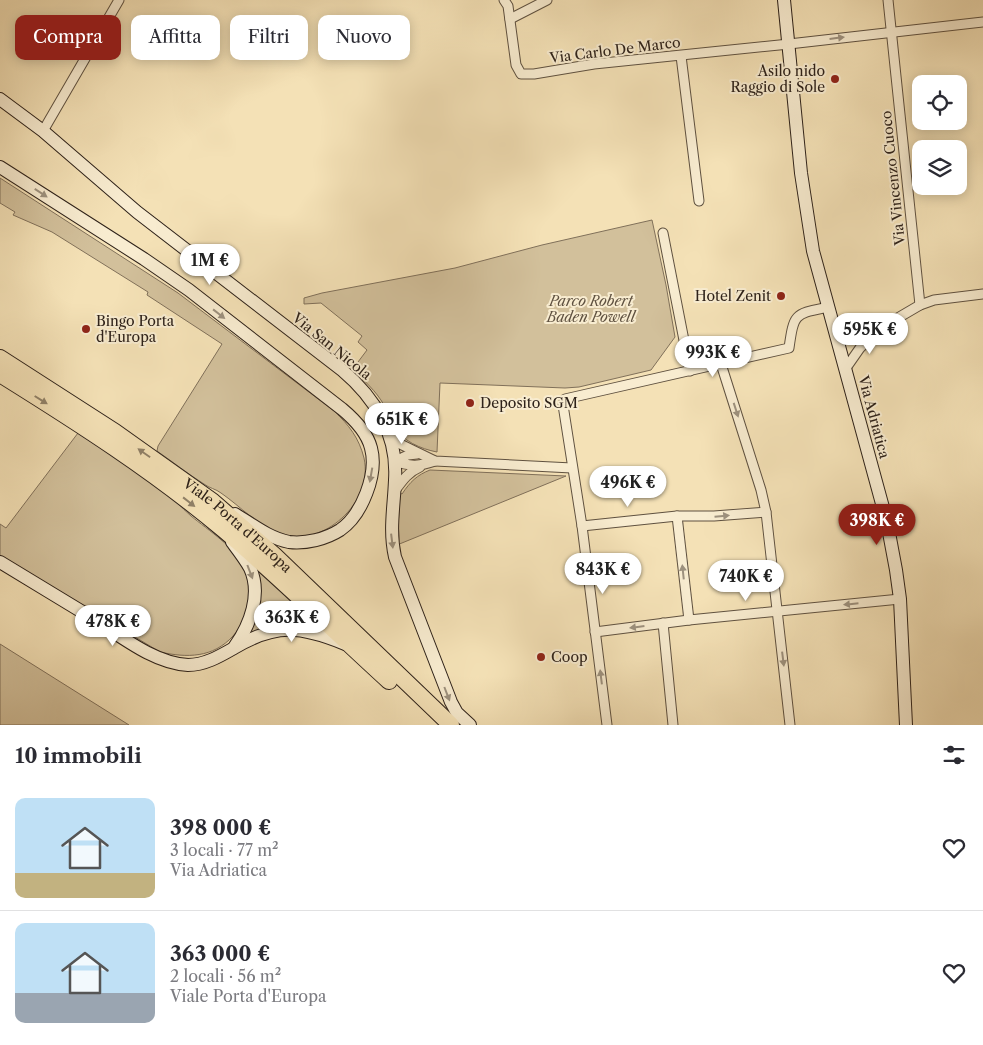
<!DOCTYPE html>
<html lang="it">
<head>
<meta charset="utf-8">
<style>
	:root { --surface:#fff; --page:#f7f7f7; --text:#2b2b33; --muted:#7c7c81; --line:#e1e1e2; --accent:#8f2418 }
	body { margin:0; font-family:"Libre Caslon Text",serif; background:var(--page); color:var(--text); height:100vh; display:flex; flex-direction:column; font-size:19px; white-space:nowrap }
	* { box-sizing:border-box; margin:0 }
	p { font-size:16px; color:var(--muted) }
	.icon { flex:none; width:28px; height:28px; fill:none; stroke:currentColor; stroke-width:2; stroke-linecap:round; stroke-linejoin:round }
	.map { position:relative; height:725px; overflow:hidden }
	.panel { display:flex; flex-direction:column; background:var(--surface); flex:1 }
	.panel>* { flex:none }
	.hud { position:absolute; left:15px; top:15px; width:500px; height:45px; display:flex; gap:10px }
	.tools { position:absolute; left:912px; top:75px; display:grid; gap:10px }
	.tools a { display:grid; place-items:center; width:55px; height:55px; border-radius:10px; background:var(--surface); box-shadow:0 2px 12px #0003; font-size:25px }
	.price { position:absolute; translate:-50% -42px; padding:0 11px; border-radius:18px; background:#fff; color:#222; font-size:16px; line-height:32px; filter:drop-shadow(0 1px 2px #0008) }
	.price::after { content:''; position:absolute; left:50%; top:30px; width:15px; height:11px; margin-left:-8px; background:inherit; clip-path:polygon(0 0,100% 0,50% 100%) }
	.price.selected { background:var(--accent); color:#fff }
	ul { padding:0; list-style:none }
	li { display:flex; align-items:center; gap:15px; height:125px; padding:0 15px }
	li+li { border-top:1px solid var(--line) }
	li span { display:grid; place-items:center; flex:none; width:140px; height:100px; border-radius:10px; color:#555 }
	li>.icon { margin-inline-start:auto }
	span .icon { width:60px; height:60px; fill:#fffc; stroke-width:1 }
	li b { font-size:21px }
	h2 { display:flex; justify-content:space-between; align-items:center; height:60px; padding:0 15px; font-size:21px }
	.chip { padding:0 18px; border-radius:10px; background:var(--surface); box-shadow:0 2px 12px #0003; font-size:18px; line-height:45px }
	.chip.selected { background:var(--accent); color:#fff }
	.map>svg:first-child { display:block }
</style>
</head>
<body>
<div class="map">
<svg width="983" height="725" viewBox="0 0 983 725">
	<rect width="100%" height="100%" fill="#f4e1b6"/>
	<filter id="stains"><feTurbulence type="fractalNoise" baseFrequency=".004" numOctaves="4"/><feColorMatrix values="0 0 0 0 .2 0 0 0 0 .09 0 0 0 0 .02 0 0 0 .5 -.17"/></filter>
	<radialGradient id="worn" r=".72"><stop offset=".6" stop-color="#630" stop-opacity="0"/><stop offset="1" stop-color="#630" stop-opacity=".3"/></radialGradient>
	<!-- green -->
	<g fill="#d2c09b" stroke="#80705a">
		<path d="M0,178l178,115 156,118c15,14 25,27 30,47 10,44 -41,91 -84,76 -22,-8 -40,-28 -59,-41 -5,-4 -12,-5 -17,-9 -16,-10 -31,-22 -47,-33l1,-5 64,-102 -75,-49 1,-3 -96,-60 -39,-17 2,-3 -15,-9z"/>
		<path d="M652,220l14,65 9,52 -24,33 -72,17 -14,1 -125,-5 -3,69c-16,-3 -35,-11 -43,-26 -4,-6 -6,-14 -10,-21 -8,-14 -20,-25 -32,-35l15,-20 -9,-8 4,-6 -41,-33 -17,1v-6l18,-5 133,-25 87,-23z"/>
		<path d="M78,433c28,19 59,36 86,57 10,7 17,18 27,26 17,14 45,32 54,52 10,21 3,51 -12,68 -20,22 -46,22 -73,16l-160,-96v-32l6,4z"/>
		<path d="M430,470l136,6 -169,69 3,-52 2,1c8,-12 15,-19 28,-24z"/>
		<path d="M258,568l61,57 -1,2c-26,-6 -47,-3 -70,8l8,-66z"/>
		<path d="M0,644l129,81h-129z"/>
	</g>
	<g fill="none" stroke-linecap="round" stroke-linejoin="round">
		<defs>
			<g id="street">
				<path d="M504,0l4,6 8,59 5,9h13l60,-10 195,-20 194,-22"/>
				<path d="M888,0l32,305"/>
				<path d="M510,19l37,-19"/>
				<path d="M681,56l18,145"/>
				<path d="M43,131l76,-131"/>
				<path d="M663,233l27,138"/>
				<path d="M837,335l19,-1 23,-4"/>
				<path d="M721,364l40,126 5,22 24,213"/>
				<path d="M846,368l14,-20 19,-19 41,-24 14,-5 49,-6"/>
				<path d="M391,435l5,7 39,19 137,7"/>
				<path d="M395,461c14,6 26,5 40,0"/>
				<path d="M395,461l13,-6 9,-1"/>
				<path d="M394,492c8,-11 14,-20 26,-25"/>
				<path d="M677,516l12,104"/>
				<path d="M582,526l95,-10h37l52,-4"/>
				<path d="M663,623l10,102"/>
				<path d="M595,632l94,-12 211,-21"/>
				<path d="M607,725l-25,-199 -19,-121 2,-6 224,-51c5,-36 6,-34 40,-41"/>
			</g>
			<g id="secondary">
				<path d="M784,0l17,173 12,78 74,271 9,48 4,29 6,126"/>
				<path d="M0,99l43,32 94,81 205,158c33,28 56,65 53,110 -1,27 -6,50 0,77l56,145 6,11 13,12"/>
				<path d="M0,167l144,92 45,31 153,119c12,10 25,23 29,39 7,26 -9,67 -31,82 -14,9 -34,14 -51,12 -20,-4 -36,-17 -54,-28"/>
				<path d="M232,542c6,8 13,17 18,26 12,26 0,57 -15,78"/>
				<path d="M0,562c31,19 63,38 94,57 28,18 60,44 94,46 17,0 32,-9 46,-17 42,-25 67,-22 111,-4"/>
			</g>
			<g id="highway">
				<path id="s1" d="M0,358l115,74 97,69 62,54 177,170"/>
				<path d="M0,374c77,48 154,97 224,156 57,48 110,101 165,151"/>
			</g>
		</defs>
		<!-- street casing -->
		<use href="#street" stroke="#5f5140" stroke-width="11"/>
		<!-- secondary casing -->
		<use href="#secondary" stroke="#2d2119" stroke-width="14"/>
		<!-- highway casing -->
		<use href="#highway" stroke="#2d2119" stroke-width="18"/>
		<!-- street -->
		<use href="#street" stroke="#f8ecd0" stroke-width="9"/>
		<!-- secondary -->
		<use href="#secondary" stroke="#f8ecd0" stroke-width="12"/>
		<!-- highway -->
		<use href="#highway" stroke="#f4e1b6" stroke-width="16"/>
	</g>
	<!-- one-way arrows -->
	<defs><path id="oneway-solid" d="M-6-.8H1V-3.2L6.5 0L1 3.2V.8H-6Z" transform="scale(1.25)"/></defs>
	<g fill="#9d917e">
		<use href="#oneway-solid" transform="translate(837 38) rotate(-7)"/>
		<use href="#oneway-solid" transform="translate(41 193) rotate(33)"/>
		<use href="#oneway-solid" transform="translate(219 314) rotate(38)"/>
		<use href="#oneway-solid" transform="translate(736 410) rotate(72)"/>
		<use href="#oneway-solid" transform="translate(371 475) rotate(100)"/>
		<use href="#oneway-solid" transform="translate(722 516) rotate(-5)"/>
		<use href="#oneway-solid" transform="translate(392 541) rotate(83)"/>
		<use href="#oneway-solid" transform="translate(250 572) rotate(69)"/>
		<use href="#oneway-solid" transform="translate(683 572) rotate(-96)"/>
		<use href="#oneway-solid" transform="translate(851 604) rotate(174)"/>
		<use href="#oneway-solid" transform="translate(637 627) rotate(173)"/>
		<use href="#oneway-solid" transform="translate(783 659) rotate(83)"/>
		<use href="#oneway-solid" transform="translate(601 677) rotate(-97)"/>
		<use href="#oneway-solid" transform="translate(447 694) rotate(69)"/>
	</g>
	<g fill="#908168">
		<use href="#oneway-solid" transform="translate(41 400) rotate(32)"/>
		<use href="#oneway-solid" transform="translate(144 453) rotate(-145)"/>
		<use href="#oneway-solid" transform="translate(189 502) rotate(38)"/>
	</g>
	<!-- markers -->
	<g fill="#8f2418" stroke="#f8ecd0" stroke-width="2">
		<circle cx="835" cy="79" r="5"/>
		<circle cx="781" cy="296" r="5"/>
		<circle cx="86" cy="329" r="5"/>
		<circle cx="470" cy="403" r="5"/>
		<circle cx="541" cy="657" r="5"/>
	</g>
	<g text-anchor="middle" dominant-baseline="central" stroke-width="4" stroke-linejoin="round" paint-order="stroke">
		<!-- street labels -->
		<g font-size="14" fill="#2d2119" stroke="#f8ecd0">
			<text transform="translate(615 50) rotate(-7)">Via Carlo De Marco</text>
			<text transform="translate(893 178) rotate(-96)">Via Vincenzo Cuoco</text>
			<text transform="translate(332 346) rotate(39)">Via San Nicola</text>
			<text transform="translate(874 417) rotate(75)">Via Adriatica</text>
			<text stroke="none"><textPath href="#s1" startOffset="291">Viale Porta d'Europa</textPath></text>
		</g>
		<!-- poi labels -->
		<g font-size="14" fill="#2d2119" stroke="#f8ecd0" text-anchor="start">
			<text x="825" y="71" text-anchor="end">Asilo nido<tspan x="825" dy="16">Raggio di Sole</tspan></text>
			<text x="771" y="296" text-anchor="end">Hotel Zenit</text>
			<text x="96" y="321">Bingo Porta<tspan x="96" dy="16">d'Europa</tspan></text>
			<text x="480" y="403">Deposito SGM</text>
			<text x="551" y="657">Coop</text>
		</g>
		<!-- park labels -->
		<g font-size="14" font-style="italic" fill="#5f5140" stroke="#f8ecd0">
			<text x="591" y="301">Parco Robert<tspan x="591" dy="16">Baden Powell</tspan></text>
		</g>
	</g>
	<rect width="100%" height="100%" filter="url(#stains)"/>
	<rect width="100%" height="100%" fill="url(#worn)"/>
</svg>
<div class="tools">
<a><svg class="icon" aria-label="locate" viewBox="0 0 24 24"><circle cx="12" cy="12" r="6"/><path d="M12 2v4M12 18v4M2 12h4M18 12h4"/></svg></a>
<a><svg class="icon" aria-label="layers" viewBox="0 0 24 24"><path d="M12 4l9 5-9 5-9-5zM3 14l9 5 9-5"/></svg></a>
</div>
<b class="price" style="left:210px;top:286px">1M €</b>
<b class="price" style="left:870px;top:355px">595K €</b>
<b class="price" style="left:713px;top:378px">993K €</b>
<b class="price" style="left:402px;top:445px">651K €</b>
<b class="price" style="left:628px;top:508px">496K €</b>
<b class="price selected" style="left:877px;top:546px">398K €</b>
<b class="price" style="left:603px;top:595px">843K €</b>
<b class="price" style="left:746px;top:602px">740K €</b>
<b class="price" style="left:292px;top:643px">363K €</b>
<b class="price" style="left:113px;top:647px">478K €</b>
<div class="hud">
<a class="chip selected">Compra</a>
<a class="chip">Affitta</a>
<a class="chip">Filtri</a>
<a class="chip">Nuovo</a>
</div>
</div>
<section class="panel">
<h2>10 immobili<svg class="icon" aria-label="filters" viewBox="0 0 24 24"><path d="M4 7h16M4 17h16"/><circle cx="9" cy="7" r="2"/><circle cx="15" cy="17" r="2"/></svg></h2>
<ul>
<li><span style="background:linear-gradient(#bfe0f5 75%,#c2b280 0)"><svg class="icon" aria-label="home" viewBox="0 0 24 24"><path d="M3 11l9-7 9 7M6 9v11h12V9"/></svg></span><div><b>398 000 €</b><p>3 locali · 77 m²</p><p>Via Adriatica</p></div><svg class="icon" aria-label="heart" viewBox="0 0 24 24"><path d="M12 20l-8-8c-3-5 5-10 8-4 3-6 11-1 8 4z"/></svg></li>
<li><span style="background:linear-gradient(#bfe0f5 70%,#9aa5b1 0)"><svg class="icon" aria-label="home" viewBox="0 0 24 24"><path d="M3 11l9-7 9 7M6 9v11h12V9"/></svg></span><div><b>363 000 €</b><p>2 locali · 56 m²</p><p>Viale Porta d'Europa</p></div><svg class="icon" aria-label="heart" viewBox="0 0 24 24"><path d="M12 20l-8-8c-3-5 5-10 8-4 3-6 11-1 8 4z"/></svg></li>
</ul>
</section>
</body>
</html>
